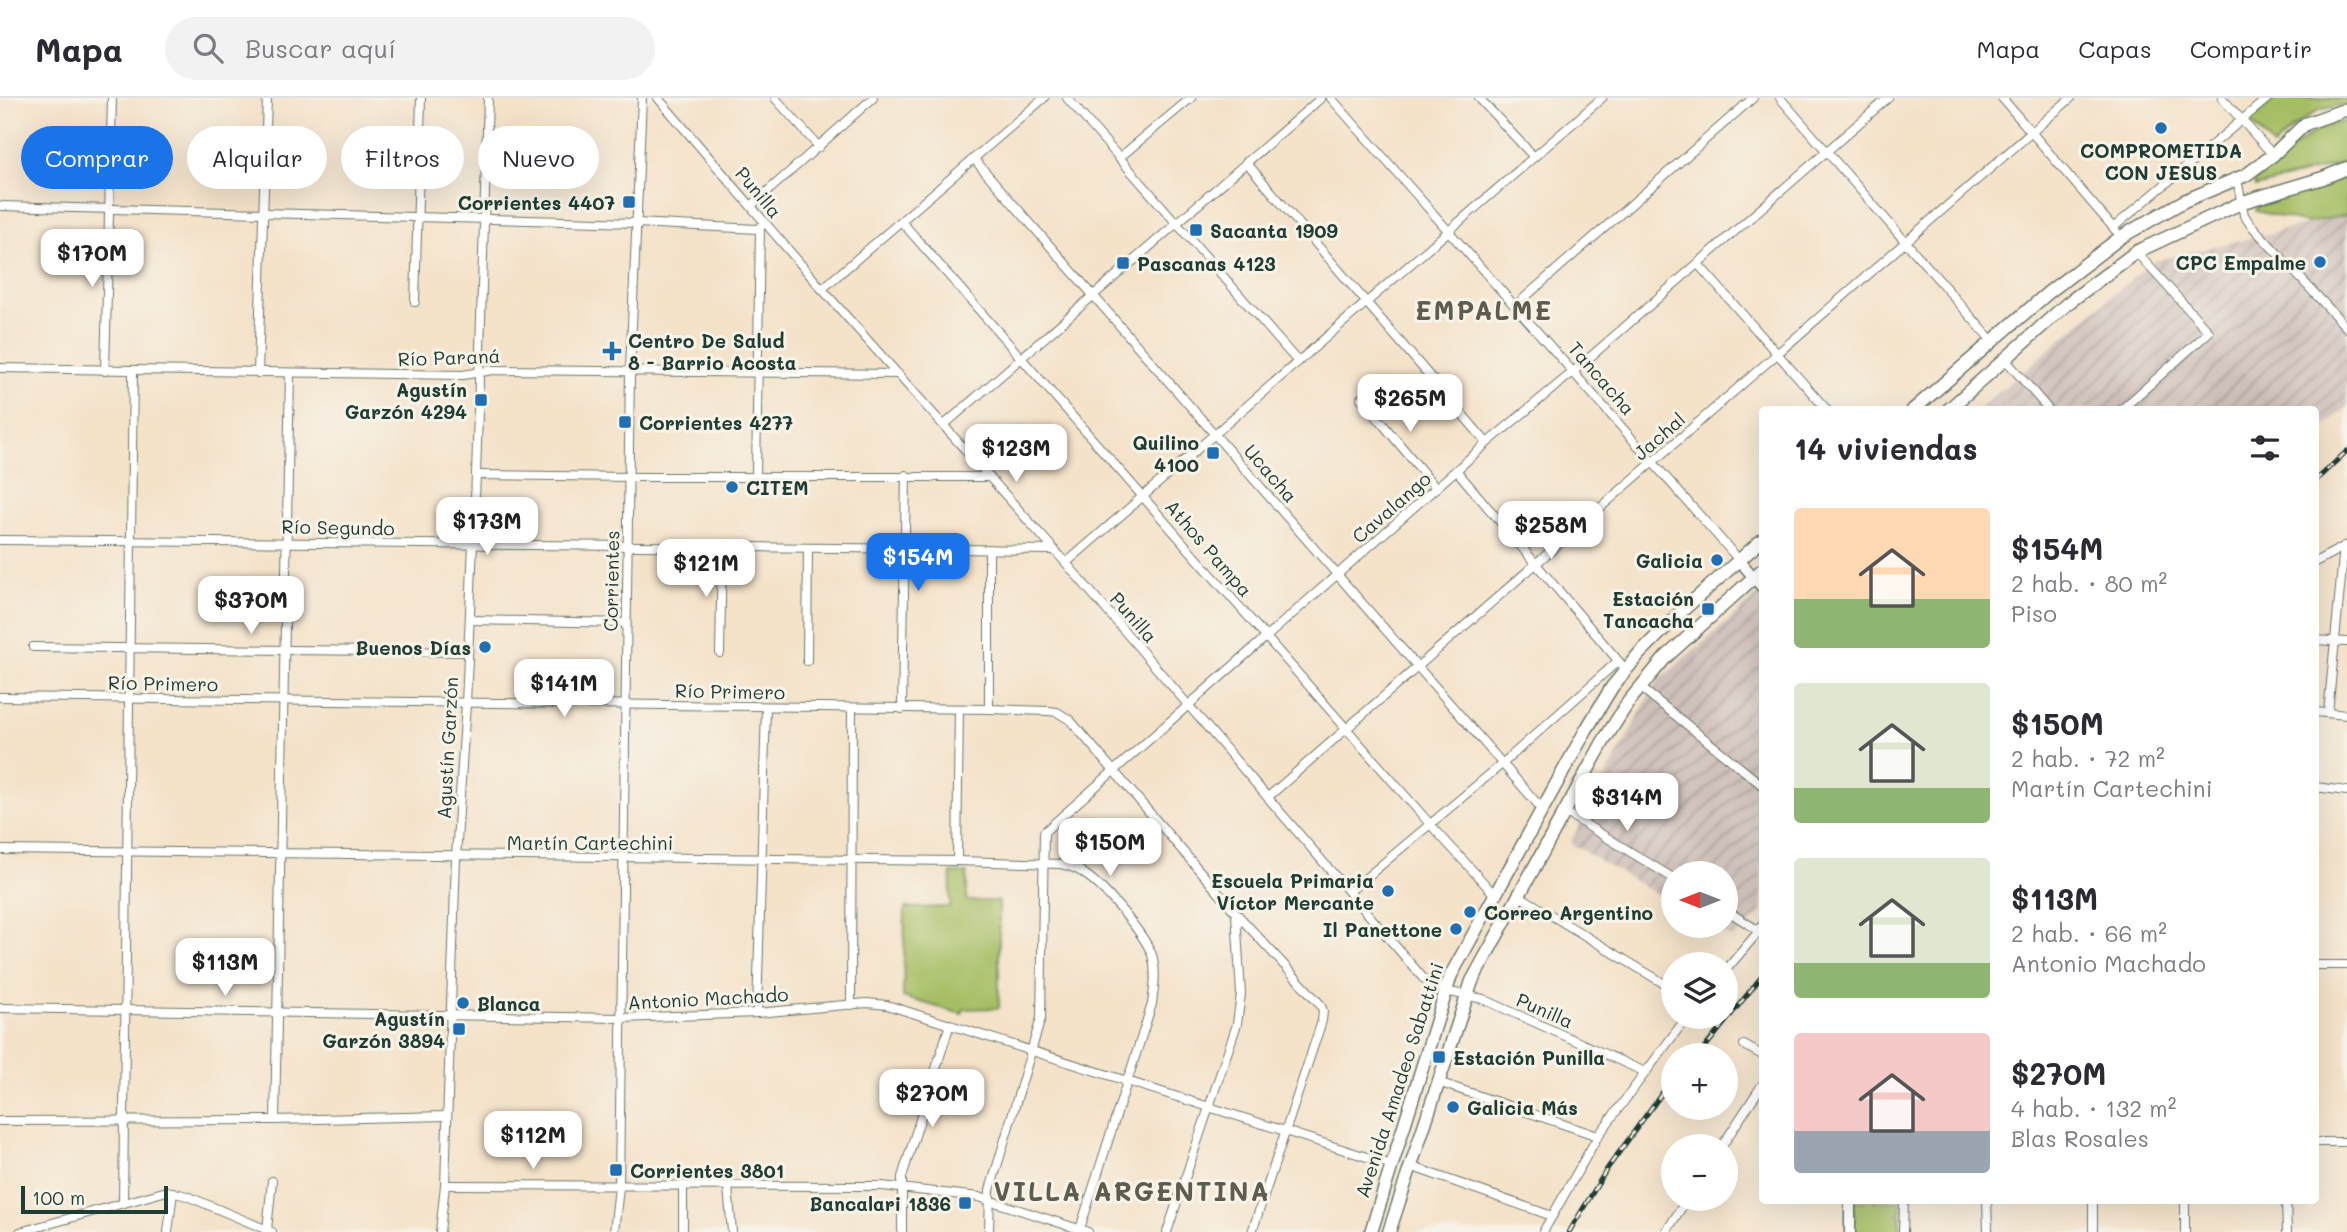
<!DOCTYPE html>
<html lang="es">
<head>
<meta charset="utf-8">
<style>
	:root { --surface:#fff; --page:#f2f2f3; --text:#2b2b33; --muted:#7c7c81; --line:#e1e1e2; --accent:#1a73e8 }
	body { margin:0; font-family:Mali,sans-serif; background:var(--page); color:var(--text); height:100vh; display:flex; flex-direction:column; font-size:26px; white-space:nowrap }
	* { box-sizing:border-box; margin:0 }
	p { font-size:23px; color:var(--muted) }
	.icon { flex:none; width:38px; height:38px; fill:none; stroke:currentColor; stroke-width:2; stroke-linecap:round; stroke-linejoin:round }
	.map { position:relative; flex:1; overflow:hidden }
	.sheet { position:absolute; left:1759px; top:308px; width:560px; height:798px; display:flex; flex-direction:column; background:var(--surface); border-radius:7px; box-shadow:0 7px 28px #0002 }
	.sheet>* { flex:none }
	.hud { position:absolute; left:21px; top:28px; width:665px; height:63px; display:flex; gap:14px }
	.needle { width:46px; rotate:270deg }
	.buttons { position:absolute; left:1661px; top:763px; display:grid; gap:14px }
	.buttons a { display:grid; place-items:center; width:77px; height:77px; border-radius:50%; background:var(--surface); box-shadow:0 7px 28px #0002; font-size:35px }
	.scale { position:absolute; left:21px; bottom:18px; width:147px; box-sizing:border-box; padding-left:7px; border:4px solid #1f3d34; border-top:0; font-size:19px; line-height:24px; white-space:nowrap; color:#1f3d34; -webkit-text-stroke:5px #f7f3e8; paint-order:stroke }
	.price { position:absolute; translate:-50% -60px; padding:0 16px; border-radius:14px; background:#fff; color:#222; font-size:23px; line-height:46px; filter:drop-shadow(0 2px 4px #0008) }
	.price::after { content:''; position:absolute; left:50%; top:42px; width:21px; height:16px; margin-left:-10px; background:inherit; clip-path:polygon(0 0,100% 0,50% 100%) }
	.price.selected { background:var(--accent); color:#fff }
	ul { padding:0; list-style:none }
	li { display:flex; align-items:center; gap:21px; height:175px; padding:0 35px }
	li span { display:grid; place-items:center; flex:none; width:196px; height:140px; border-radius:7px; color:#555 }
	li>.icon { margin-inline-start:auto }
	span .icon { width:84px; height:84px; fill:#fffc; stroke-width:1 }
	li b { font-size:30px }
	h2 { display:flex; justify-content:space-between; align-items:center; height:84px; padding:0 35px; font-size:30px }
	.pill { padding:0 24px; border-radius:32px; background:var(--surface); box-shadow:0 7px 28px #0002; font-size:24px; line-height:63px }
	.pill.selected { background:var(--accent); color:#fff }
	header { display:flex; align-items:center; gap:42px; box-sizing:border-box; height:98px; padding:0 35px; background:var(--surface); border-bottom:2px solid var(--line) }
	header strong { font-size:33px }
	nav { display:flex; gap:38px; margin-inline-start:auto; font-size:24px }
	.search { width:490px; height:63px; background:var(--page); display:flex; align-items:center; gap:18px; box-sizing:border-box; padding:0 24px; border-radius:38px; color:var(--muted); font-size:26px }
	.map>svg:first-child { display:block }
</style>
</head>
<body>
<header>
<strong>Mapa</strong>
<div class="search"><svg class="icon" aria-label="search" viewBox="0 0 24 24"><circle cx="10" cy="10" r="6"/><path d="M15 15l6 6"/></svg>Buscar aquí</div>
<nav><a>Mapa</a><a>Capas</a><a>Compartir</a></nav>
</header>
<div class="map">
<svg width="2347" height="1134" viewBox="0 0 2347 1134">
	<defs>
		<pattern id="industrial-furrows" width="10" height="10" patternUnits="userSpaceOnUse" patternTransform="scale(1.75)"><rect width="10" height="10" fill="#cfc0ba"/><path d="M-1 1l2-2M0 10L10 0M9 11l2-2" fill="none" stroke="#a79d98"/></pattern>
	</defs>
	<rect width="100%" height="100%" fill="#f7f3e8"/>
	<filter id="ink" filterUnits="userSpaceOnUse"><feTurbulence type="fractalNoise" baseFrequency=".0143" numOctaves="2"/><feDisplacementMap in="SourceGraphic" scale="14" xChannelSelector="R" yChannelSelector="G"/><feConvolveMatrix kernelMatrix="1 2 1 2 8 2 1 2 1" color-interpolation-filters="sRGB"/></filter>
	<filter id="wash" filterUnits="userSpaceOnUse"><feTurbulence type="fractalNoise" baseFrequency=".00686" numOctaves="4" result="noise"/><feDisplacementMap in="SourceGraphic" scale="28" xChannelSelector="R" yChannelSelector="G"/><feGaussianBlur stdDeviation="1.57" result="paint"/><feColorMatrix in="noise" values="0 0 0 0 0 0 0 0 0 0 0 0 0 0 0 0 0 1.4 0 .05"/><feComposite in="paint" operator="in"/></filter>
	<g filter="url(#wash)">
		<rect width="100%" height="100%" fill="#f4e2c9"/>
		<!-- industrial -->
		<g fill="url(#industrial-furrows)">
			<path d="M2347,117v192l-32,27v-24h-337l175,-149z"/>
			<path d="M1762,494v320l-30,26 -22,-12h16v-53h-53v31l-103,-61 87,-161z"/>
		</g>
		<!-- green -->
		<g fill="#a6be63" stroke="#627e4c" stroke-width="2">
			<path d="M2276,0h71v6l-28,6 -24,16 -22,21 -23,-26z"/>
			<path d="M2347,23v39l-11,5 -80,22 -2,-5c29,-23 54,-57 93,-61z"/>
			<path d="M2347,78v39l-40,8 -51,-12 1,-5z"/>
			<path d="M951,775h16v28h32v107l-35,1 -2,5 -59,-17 2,-89 45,-1z"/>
			<path d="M1854,1103h47l-1,31h-46z"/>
		</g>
	</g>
	<g filter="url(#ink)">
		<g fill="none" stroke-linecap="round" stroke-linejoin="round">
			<defs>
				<g id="street">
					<path d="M658,0l164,191 244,274 357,415 22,13 38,8 162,73"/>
					<path d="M775,0l44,49"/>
					<path d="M1067,0l231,264"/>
					<path d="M1331,0l408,462"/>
					<path d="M1479,0l55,59"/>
					<path d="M1780,0l213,244"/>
					<path d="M2002,0l114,133"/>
					<path d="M2222,0l51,57"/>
					<path d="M1119,60l72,-60"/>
					<path d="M974,61l568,650"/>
					<path d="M1246,64l241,281"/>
					<path d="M2237,81l7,36 6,9 97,104"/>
					<path d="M0,108l636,17 122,6"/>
					<path d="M751,108l122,-108"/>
					<path d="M901,123l529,603 64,70"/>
					<path d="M2114,129l154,-129"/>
					<path d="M1698,166l129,146"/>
					<path d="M822,191l222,-191"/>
					<path d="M415,204l6,-204"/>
					<path d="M1515,208l238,-208"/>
					<path d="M2005,261l44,51"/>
					<path d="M0,270l463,7 30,-5 405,4"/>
					<path d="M105,273l7,-273"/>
					<path d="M258,275l9,-275"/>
					<path d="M1361,300l75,90"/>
					<path d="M2121,312l88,-78 -73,-80"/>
					<path d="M944,327l377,-327"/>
					<path d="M1456,372l165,194"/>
					<path d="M476,377l152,2h362"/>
					<path d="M756,378l4,-249"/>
					<path d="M0,442l1054,10"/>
					<path d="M989,451v160"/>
					<path d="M2315,464l32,-17"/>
					<path d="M1066,465l536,-465"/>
					<path d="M470,522l155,3"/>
					<path d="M2315,542l32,2"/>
					<path d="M33,549l435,5"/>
					<path d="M720,555l2,-106"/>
					<path d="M807,563l1,-113"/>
					<path d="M1640,589l122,98"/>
					<path d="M0,599l989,12 60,2 8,1 13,8 166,193 84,91 3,7 -1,10 -70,211"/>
					<path d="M902,611l4,-234"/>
					<path d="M2315,614l32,3"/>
					<path d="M2328,615l16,-167"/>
					<path d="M2315,689l32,4"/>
					<path d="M1268,699l803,-699"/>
					<path d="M1565,714l108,66"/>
					<path d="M0,752l957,11 104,3c9,2 18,5 25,11 18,12 59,60 66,80 5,16 2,33 0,49l-73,228"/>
					<path d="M957,763l2,-152"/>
					<path d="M1349,794l153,-128 116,-103"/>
					<path d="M1518,797l155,94"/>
					<path d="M1726,812l33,21 -33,39"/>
					<path d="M2315,867h32"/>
					<path d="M851,907l1,-296"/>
					<path d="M0,910l621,10 136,-5 110,-10 20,2 505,160"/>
					<path d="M757,915l9,-306"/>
					<path d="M1744,947l18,10"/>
					<path d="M1438,984l160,54"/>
					<path d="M275,1022l15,-747"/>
					<path d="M0,1023l275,-1 172,-4"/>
					<path d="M2315,1044h32"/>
					<path d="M1722,1048l40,-61"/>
					<path d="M1410,1068l142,50"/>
					<path d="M445,1087l437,1 97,11 109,35"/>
					<path d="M728,1089l4,45"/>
					<path d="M1987,1102l1,32"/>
					<path d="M2286,1102l1,32"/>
					<path d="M123,1104l10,-831"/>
					<path d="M267,1132l5,-49"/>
					<path d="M20,1134l147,-41 20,5 85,36"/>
					<path d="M168,1134l5,-40"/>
					<path d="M440,1134l5,-47 11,-328 10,-154 10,-228 12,-377"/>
					<path d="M614,1134l5,-45 11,-816 12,-273"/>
					<path d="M683,1134v-45"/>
					<path d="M902,1134v-55l48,-153"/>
					<path d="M989,1134l1,-42 51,-172 3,-186 443,-389 86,-71 315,-274"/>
					<path d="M1167,1134l70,-208 4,-30 -5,-80"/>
					<path d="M1543,1134l55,-96 89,-119"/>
					<path d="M1666,1134l21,-33"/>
					<path d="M1903,1134l1,-32"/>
					<path d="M2093,1134v-32"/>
					<path d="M2185,1134v-32"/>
				</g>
				<g id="secondary">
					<path d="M1739,462l23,27"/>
					<path d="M1762,829l-3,4 3,2"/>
					<path d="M1850,1134v-32"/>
				</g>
				<g id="primary">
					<path d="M1913,312l136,-118 72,-55 63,-36 62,-26 27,-20 32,-31 42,-15"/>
					<path d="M1948,312l120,-107 68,-51 107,-50 80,-24 24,-10"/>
					<path d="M1371,1134l80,-257 135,-245 26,-43 27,-33 45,-45 78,-69"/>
					<path d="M1389,1134l83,-251 131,-239 26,-41 36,-43 97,-88"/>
				</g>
			</defs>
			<!-- street casing -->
			<use href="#street" stroke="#6a7768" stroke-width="10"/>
			<!-- secondary casing -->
			<use href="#secondary" stroke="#6a7768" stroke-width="13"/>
			<!-- primary casing -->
			<use href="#primary" stroke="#6a7768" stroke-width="15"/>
			<!-- street -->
			<use href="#street" stroke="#fff" stroke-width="8"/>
			<!-- secondary -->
			<use href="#secondary" stroke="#fff" stroke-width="10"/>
			<!-- primary -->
			<use href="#primary" stroke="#fff" stroke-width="12"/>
			<defs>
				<g id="rail">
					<path d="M2315,383l32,-30"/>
					<path d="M1699,957l63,-79"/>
					<path d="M1569,1134l38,-63 66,-91"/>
				</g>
			</defs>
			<!-- rail casing -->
			<use href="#rail" stroke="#1f3d34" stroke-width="5"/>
			<!-- rail -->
			<use href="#rail" stroke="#f7f3e8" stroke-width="2.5" stroke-dasharray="8" stroke-linecap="butt"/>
		</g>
	</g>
	<!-- markers -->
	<g fill="#1f6fb2" stroke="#f7f3e8" stroke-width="2.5">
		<circle cx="2161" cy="30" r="7"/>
		<rect x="622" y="97" width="14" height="14" rx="3.5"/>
		<rect x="1189" y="125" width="14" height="14" rx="3.5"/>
		<circle cx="2320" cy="164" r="7"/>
		<rect x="1116" y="158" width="14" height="14" rx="3.5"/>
		<path d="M608.5 242.5h7v7h7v7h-7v7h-7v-7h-7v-7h7z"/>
		<rect x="474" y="295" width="14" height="14" rx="3.5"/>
		<rect x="618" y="317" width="14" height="14" rx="3.5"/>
		<rect x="1206" y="348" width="14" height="14" rx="3.5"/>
		<circle cx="732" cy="389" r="7"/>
		<circle cx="1717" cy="462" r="7"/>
		<rect x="1701" y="504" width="14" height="14" rx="3.5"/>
		<circle cx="485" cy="549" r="7"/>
		<circle cx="1388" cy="793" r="7"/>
		<circle cx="1470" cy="814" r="7"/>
		<circle cx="1456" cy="831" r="7"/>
		<circle cx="463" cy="905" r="7"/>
		<rect x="452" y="924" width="14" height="14" rx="3.5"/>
		<rect x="1432" y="952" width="14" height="14" rx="3.5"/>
		<circle cx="1453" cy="1009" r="7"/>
		<rect x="609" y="1065" width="14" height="14" rx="3.5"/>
		<rect x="958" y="1098" width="14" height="14" rx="3.5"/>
	</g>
	<g text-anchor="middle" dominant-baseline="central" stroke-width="6" stroke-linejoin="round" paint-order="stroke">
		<!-- poi labels -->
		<g font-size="19" font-weight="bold" fill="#1f3d34" stroke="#f7f3e8" text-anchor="end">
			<text x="2161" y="52" text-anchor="middle">COMPROMETIDA<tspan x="2161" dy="22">CON JESUS</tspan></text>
			<text x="615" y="104">Corrientes 4407</text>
			<text x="1210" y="132" text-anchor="start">Sacanta 1909</text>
			<text x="2306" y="164">CPC Empalme</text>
			<text x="1137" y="165" text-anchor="start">Pascanas 4123</text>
			<text x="628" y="242" text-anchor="start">Centro De Salud<tspan x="628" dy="22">8 - Barrio Acosta</tspan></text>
			<text x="467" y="291">Agustín<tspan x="467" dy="22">Garzón 4294</tspan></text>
			<text x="639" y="324" text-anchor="start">Corrientes 4277</text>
			<text x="1199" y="344">Quilino<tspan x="1199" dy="22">4100</tspan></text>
			<text x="746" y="389" text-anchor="start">CITEM</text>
			<text x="1703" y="462">Galicia</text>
			<text x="1694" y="500">Estación<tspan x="1694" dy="22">Tancacha</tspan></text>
			<text x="471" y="549">Buenos Días</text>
			<text x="1374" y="782">Escuela Primaria<tspan x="1374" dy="22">Víctor Mercante</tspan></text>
			<text x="1484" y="814" text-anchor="start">Correo Argentino</text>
			<text x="1442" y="831">Il Panettone</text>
			<text x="477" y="905" text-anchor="start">Blanca</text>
			<text x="445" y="920">Agustín<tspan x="445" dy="22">Garzón 3894</tspan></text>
			<text x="1453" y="959" text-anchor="start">Estación Punilla</text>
			<text x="1467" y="1009" text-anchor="start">Galicia Más</text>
			<text x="630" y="1072" text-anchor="start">Corrientes 3801</text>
			<text x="951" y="1105">Bancalari 1836</text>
		</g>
		<!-- street labels -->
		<g font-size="19" fill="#1f3d34" stroke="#f7f3e8">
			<text transform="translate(759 94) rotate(50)">Punilla</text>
			<text transform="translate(449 259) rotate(-2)">Río Paraná</text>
			<text transform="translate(1602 280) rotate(49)">Tancacha</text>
			<text transform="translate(1659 338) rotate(-41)">Jachal</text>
			<text transform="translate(1271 375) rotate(49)">Ucacha</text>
			<text transform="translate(1391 409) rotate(-41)">Cavalango</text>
			<text transform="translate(338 429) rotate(1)">Río Segundo</text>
			<text transform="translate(1209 450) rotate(49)">Athos Pampa</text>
			<text transform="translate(611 483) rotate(-89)">Corrientes</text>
			<text transform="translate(1134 519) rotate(49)">Punilla</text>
			<text transform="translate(163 585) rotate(1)">Río Primero</text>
			<text transform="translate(730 593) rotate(1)">Río Primero</text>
			<text transform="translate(447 650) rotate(-87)">Agustín Garzón</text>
			<text x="590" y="744">Martín Cartechini</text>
			<text transform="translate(708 900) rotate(-3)">Antonio Machado</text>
			<text transform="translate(1545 912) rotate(24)">Punilla</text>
			<text transform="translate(1399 982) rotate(-72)">Avenida Amadeo Sabattini</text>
		</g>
		<!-- district labels -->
		<g font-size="26" font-weight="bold" letter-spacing="2" fill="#5d5c4f" stroke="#f7f3e8">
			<text x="1484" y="212">EMPALME</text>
			<text x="1132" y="1093">VILLA ARGENTINA</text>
		</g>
	</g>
</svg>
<div class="buttons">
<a><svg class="needle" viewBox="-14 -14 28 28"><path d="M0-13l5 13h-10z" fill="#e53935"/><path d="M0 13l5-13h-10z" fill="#7c7c81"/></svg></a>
<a><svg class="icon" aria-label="layers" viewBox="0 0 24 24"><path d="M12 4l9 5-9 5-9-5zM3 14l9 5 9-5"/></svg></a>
<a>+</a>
<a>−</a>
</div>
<div class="scale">100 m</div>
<b class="price" style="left:92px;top:191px">$170M</b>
<b class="price" style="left:1410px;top:336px">$265M</b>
<b class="price" style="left:1016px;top:386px">$123M</b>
<b class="price" style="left:487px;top:459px">$173M</b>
<b class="price" style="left:1551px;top:463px">$258M</b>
<b class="price selected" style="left:918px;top:495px">$154M</b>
<b class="price" style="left:706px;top:501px">$121M</b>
<b class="price" style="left:251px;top:538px">$370M</b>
<b class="price" style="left:564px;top:621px">$141M</b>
<b class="price" style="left:1627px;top:735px">$314M</b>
<b class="price" style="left:1110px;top:780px">$150M</b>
<b class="price" style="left:225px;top:900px">$113M</b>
<b class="price" style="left:932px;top:1031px">$270M</b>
<b class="price" style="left:533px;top:1073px">$112M</b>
<div class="hud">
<a class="pill selected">Comprar</a>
<a class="pill">Alquilar</a>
<a class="pill">Filtros</a>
<a class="pill">Nuevo</a>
</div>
<section class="sheet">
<h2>14 viviendas<svg class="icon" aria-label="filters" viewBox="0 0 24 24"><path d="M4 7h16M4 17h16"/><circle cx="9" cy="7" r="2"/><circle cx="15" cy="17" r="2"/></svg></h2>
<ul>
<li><span style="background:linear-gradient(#ffd9b3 65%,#8fb573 0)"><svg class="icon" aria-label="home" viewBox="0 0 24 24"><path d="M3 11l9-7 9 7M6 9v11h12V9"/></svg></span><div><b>$154M</b><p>2 hab. · 80 m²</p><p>Piso</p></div></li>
<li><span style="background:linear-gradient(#dfe7d0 75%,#8fb573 0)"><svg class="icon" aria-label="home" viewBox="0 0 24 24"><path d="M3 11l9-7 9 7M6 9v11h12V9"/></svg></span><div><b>$150M</b><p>2 hab. · 72 m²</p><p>Martín Cartechini</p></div></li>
<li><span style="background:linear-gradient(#dfe7d0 75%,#8fb573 0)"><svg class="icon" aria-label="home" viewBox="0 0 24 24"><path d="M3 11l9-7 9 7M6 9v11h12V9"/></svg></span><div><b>$113M</b><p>2 hab. · 66 m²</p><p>Antonio Machado</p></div></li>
<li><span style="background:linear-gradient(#f6c9c9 70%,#9aa5b1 0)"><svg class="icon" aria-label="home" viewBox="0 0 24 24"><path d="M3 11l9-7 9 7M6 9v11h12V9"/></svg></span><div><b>$270M</b><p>4 hab. · 132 m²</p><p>Blas Rosales</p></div></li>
</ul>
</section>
</div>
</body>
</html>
